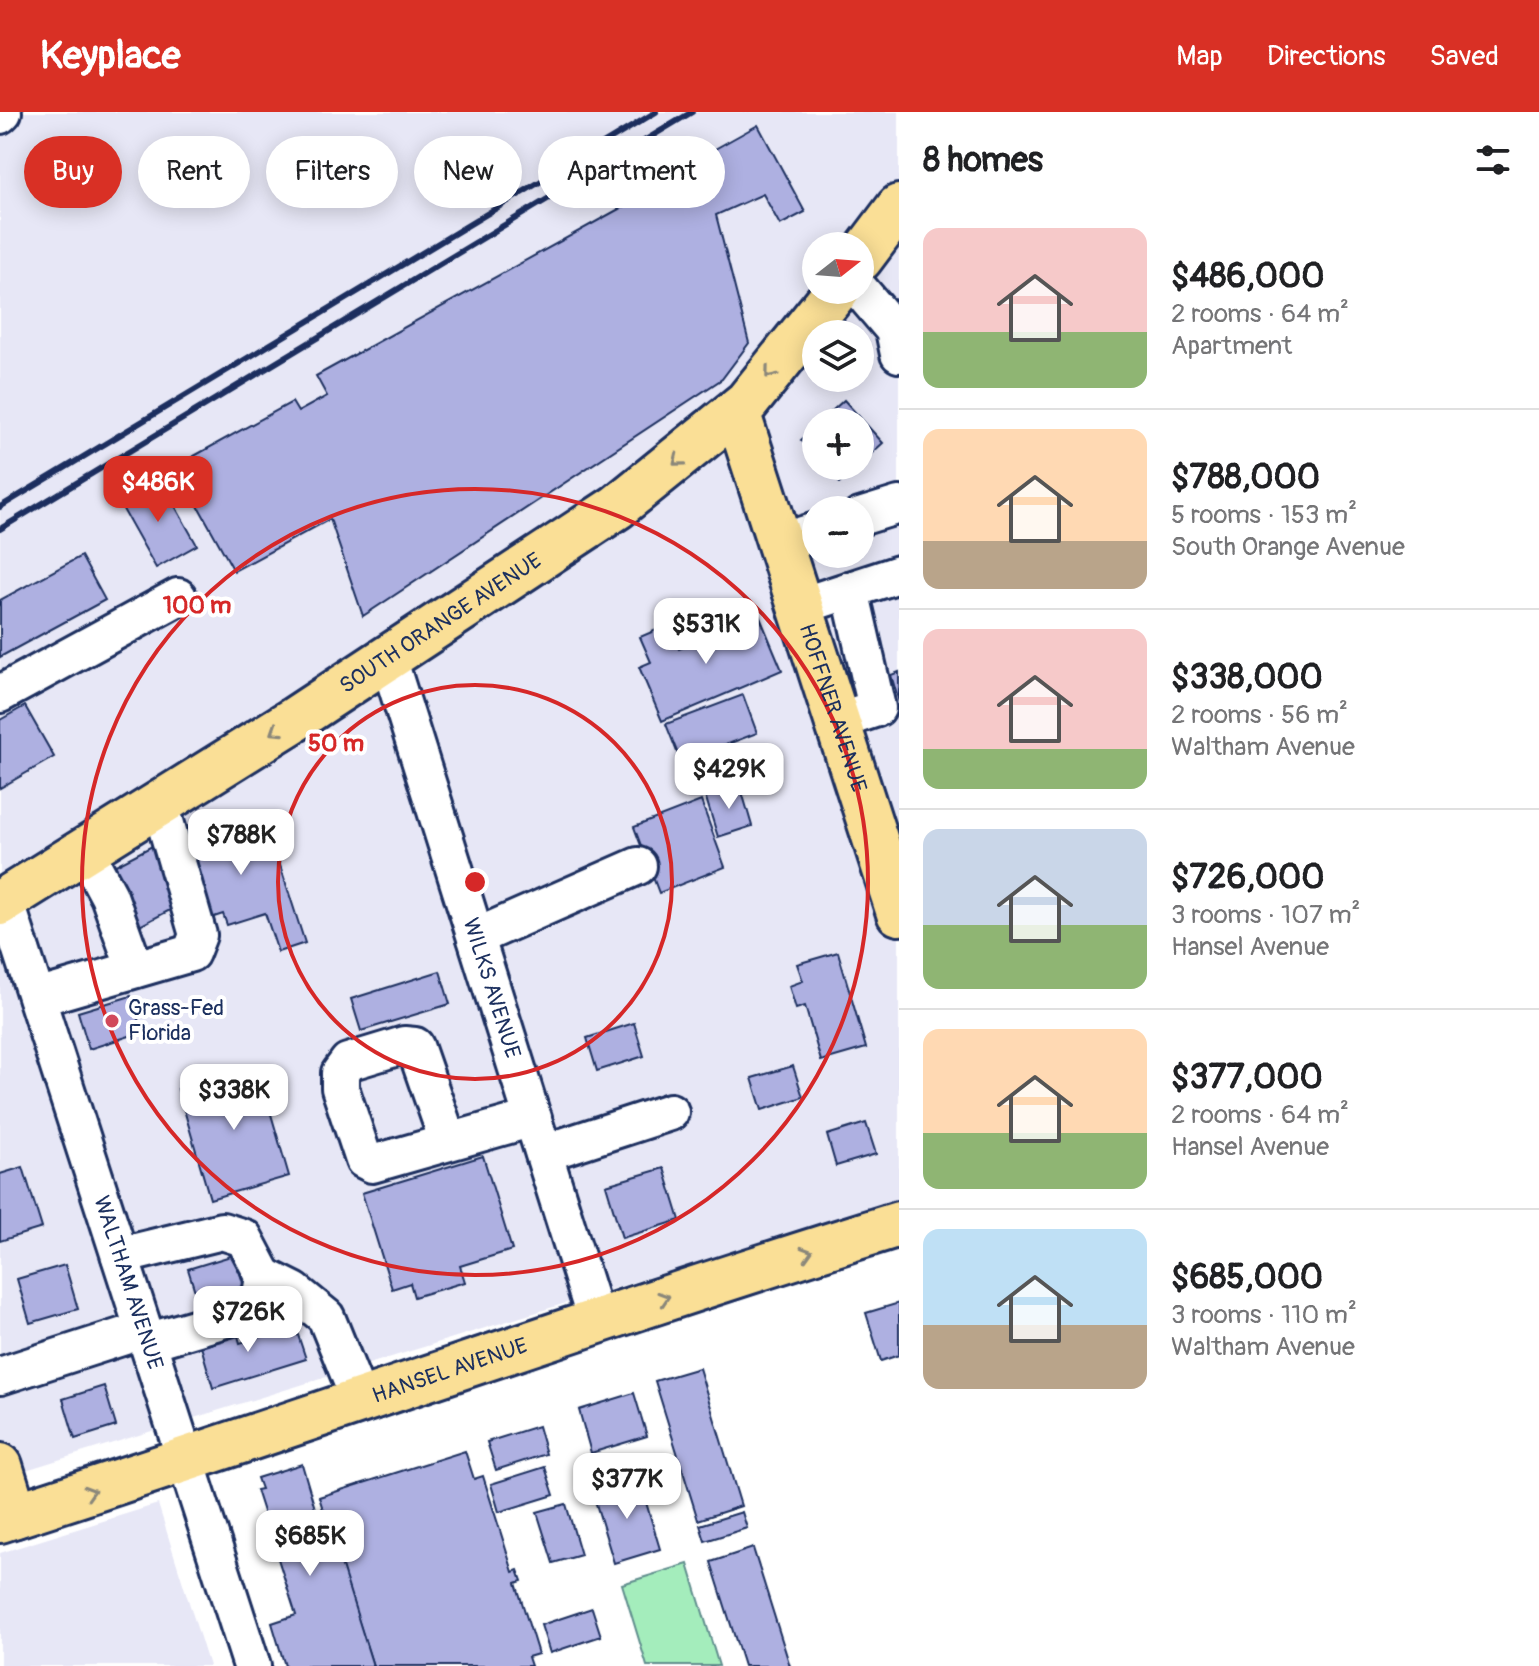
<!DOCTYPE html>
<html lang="en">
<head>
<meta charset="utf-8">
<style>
	:root { --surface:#fff; --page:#f6f6f6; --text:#202124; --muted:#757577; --line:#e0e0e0; --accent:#d93025 }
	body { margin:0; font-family:Pangolin,sans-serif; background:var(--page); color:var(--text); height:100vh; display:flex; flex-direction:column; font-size:30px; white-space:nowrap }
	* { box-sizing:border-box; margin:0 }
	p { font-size:26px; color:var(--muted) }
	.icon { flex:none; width:44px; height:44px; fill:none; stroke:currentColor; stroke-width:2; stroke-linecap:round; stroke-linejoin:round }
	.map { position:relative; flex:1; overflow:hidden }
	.details { display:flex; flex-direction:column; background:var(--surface); width:640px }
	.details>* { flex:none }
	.guide { position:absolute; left:24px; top:24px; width:754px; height:72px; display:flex; gap:16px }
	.needle { width:52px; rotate:73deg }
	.tools { position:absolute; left:802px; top:120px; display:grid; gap:16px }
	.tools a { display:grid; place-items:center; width:72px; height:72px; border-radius:50%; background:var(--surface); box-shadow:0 4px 20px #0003; font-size:40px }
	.price { position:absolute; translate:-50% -68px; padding:0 18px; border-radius:16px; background:#fff; color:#222; font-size:26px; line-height:52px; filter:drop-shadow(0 2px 4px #0008) }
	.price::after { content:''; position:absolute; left:50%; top:48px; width:24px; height:18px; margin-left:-12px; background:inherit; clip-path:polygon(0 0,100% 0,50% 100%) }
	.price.current { background:var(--accent); color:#fff }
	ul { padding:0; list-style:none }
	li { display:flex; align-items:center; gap:24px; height:200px; padding:0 24px }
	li+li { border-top:2px solid var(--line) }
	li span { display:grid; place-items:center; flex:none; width:224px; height:160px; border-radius:16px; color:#555 }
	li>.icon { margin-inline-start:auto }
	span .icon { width:96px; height:96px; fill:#fffc; stroke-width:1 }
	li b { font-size:34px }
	h2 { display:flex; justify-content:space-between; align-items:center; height:96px; padding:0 24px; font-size:34px }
	.tag { padding:0 28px; border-radius:36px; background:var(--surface); box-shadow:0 4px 20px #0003; font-size:28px; line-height:72px }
	.tag.current { background:var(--accent); color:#fff }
	header { display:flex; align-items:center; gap:48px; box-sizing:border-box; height:112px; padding:0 40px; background:var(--accent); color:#fff }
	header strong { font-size:38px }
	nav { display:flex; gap:44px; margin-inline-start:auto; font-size:28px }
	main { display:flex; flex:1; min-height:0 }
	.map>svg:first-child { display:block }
</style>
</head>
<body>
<header>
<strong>Keyplace</strong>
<nav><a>Map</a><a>Directions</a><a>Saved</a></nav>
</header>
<main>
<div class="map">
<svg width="899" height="1554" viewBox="0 0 899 1554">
	<rect width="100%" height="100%" fill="#fff"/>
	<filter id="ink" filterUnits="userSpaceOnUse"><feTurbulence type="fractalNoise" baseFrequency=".0125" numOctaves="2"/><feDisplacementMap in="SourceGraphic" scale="16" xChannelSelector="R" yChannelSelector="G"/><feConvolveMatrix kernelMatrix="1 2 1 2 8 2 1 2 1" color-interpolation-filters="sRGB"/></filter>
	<g filter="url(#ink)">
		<!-- built -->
		<g fill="#e7e7f6" fill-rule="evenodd">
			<path d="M0,0h899v1088l-899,278zM816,134h44v44h-44zM816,222h44v44h-44zM816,310h44v44h-44zM816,398h44v44h-44z"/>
			<path d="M158,1392l51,162h-209v-113z"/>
		</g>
		<!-- green -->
		<path fill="#a4edbc" stroke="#608e8d" stroke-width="2" d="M688,1452l31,102h-72l-25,-82z"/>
		<!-- building -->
		<g fill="#aeb0e1" stroke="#1b2f5e" stroke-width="2">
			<path d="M758,13l47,87 -25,13 -17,-31 -47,21 33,128 -27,36 -359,237 -33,-97 -96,52 -58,-105 116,-64 6,10 29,-16 -11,-20 323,-178 -3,-5z"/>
			<path d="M844,288l39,43 -23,21v-42h-40z"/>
			<path d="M816,314v30l-15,-16z"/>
			<path d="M825,354h33l-18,17z"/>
			<path d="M161,369l36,64 -41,23 -36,-64z"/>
			<path d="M81,444l24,44 -105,57v-57z"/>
			<path d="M759,503l23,55 -120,51 -23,-54 12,-5 -11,-25 28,-12 11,24z"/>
			<path d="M899,560v30l-8,-27z"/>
			<path d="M743,583l14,38 -76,29 -15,-38z"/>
			<path d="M25,594l29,51 -54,31v-68z"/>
			<path d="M740,673l12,41 -34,11 -13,-42z"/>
			<path d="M701,689l24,66 -66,26 -25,-66z"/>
			<path d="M263,700l42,131 -27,9 -13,-39 -38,12 -4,-11 -21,7 -26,-81z"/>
			<path d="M158,731l16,65 -38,20 -30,-58z"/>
			<path d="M838,840l28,96 -45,13 -16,-55 -9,3 -7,-23 14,-5 -6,-17z"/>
			<path d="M440,859l10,33 -89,27 -10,-32z"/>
			<path d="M131,884l11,36 -53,17 -11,-37z"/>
			<path d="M634,911l10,33 -47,15 -10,-33z"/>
			<path d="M257,954l32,110 -79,23 -32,-110z"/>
			<path d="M793,954l10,31 -41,13 -10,-32z"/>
			<path d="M866,1011l10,31 -40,12 -9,-31z"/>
			<path d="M483,1044l29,94 -52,16 5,16 -51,15 -4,-14 -18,6 -30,-96z"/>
			<path d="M23,1055l19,61 -42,13v-67z"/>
			<path d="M664,1056l16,52 -58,18 -16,-53z"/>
			<path d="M234,1143l10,31 -46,15 -10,-32z"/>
			<path d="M65,1153l13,44 -48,14 -13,-44z"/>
			<path d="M899,1191v52l-18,6 -15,-48z"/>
			<path d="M235,1213l5,18 55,-17 11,33 -93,29 -15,-52z"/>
			<path d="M699,1256l42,138 -43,14 -43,-139z"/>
			<path d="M104,1274l12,40 -41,13 -12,-40z"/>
			<path d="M634,1281l13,43 -56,17 -12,-43z"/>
			<path d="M538,1314l8,28 -50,16 -9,-28z"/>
			<path d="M465,1339l9,28 9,-3 30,96 5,-2 4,11 -6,2 22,71 -10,3 3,9h-158l-54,-169z"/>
			<path d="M302,1352l14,48 8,-3 49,157h-88l-13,-43 24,-8 -40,-125 5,-1 -4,-11z"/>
			<path d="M545,1355l9,28 -55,17 -8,-28z"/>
			<path d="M639,1367l21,70 -46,14 -21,-69z"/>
			<path d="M566,1392l15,51 -28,8 -16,-51z"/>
			<path d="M742,1400l5,16 -42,13 -5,-16z"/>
			<path d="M753,1436l37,118h-46l-33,-104z"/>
			<path d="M592,1496l9,28 -51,17 -9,-28z"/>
		</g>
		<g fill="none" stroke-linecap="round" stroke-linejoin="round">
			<defs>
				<g id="minor">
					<path d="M0,3l3,-3"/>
					<path d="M860,178l34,40 5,24"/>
					<path d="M860,405l39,-12"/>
					<path d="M780,430l36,-11"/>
					<path d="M801,494l98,-32"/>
					<path id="s1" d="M388,546l208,662"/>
					<path d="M0,582l178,-97"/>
					<path d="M838,609l39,-13 -27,-118"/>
					<path d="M85,739l24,45 26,73"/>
					<path id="s2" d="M5,788l247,766"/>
					<path d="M476,825l162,-71"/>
					<path d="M37,886l154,-45 7,-18 -38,-131"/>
					<path d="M448,1029l-33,-95 -11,-1 -56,17 -8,11v15l24,72 8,4 161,-46"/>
					<path d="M544,1041l126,-41"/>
					<path d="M120,1144l102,-25 22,7 20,38 -5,33 -112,33"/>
					<path d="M264,1164l30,15 32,26 34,84"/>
					<path d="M0,1264l143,-46"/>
				</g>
				<g id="major">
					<path d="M860,147l39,-52"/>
					<path id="s3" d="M737,299l162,502"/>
					<path id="s4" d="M0,791l292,-182 325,-214 130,-105 90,-112"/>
					<path d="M0,1354l15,49"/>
					<path id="s5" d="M0,1408c301,-96 597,-203 899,-296"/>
				</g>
			</defs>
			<!-- minor casing -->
			<use href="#minor" stroke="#1b2f5e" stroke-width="42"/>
			<!-- major casing -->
			<use href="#major" stroke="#1b2f5e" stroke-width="50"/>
			<!-- minor -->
			<use href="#minor" stroke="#fff" stroke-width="36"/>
			<!-- major -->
			<use href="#major" stroke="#fadf96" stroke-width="44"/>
			<!-- rail -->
			<g stroke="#1b2f5e" stroke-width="6">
				<path d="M0,395l656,-395"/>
				<path d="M0,417l692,-417"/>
			</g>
		</g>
		<!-- one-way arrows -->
		<defs><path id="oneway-chevron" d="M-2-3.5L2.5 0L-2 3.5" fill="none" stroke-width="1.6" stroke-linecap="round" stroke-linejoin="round" transform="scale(2)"/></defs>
		<g stroke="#8a877a">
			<use href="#oneway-chevron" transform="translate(770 261) rotate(129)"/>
			<use href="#oneway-chevron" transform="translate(678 349) rotate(141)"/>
			<use href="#oneway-chevron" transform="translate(276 619) rotate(147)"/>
			<use href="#oneway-chevron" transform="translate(807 1141) rotate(-17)"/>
			<use href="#oneway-chevron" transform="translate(664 1186) rotate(-18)"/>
			<use href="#oneway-chevron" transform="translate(90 1380) rotate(-17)"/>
		</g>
	</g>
	<!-- distance rings -->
	<g fill="none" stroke="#d62828" stroke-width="4">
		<circle cx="475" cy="770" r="197"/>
		<circle cx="475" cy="770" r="393"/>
	</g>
	<!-- markers -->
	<circle fill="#d1495b" stroke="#fff" stroke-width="3" cx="112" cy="909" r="8"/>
	<g text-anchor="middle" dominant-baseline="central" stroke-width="8" stroke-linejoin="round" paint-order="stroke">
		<!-- street labels -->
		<g font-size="22" fill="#1b2f5e" stroke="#fff">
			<text stroke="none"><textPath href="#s4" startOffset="522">SOUTH ORANGE AVENUE</textPath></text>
			<text stroke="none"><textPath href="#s3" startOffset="312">HOFFNER AVENUE</textPath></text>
			<text stroke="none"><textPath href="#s1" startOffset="346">WILKS AVENUE</textPath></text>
			<text stroke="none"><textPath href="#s2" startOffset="402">WALTHAM AVENUE</textPath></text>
			<text stroke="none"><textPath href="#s5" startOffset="474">HANSEL AVENUE</textPath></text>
		</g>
		<!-- poi labels -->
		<g font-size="22" fill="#1b2f5e" stroke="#fff" text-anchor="start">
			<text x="128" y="896">Grass-Fed<tspan x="128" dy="25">Florida</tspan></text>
		</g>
	</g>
	<circle cx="475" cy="770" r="12" fill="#d62828" stroke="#fff" stroke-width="4"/>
	<g font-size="24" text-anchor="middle" font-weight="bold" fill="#d62828" stroke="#fff" stroke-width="8" stroke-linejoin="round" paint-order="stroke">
		<text x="197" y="501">100 m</text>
		<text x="336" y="639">50 m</text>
	</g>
</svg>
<div class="tools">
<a><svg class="needle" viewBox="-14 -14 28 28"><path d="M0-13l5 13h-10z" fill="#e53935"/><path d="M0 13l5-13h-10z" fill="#757577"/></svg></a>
<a><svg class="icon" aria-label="layers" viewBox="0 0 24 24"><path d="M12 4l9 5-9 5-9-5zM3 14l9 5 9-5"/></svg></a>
<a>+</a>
<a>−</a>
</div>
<b class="price current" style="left:158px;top:412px">$486K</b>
<b class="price" style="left:706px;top:554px">$531K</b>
<b class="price" style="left:729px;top:699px">$429K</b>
<b class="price" style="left:241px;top:765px">$788K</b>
<b class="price" style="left:234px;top:1020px">$338K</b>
<b class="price" style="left:248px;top:1242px">$726K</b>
<b class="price" style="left:627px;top:1409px">$377K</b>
<b class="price" style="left:310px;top:1466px">$685K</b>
<div class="guide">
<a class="tag current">Buy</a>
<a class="tag">Rent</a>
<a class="tag">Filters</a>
<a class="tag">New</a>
<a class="tag">Apartment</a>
</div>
</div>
<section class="details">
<h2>8 homes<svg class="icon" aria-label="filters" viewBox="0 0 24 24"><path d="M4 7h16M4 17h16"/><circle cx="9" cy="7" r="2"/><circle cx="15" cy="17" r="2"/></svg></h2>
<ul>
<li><span style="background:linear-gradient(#f6c9c9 65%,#8fb573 0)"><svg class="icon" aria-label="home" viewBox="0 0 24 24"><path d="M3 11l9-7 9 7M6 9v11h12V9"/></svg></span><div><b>$486,000</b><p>2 rooms · 64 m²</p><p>Apartment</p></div></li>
<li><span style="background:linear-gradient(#ffd9b3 70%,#b9a48a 0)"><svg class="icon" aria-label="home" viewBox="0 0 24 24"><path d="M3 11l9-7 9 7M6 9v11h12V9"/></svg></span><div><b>$788,000</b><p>5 rooms · 153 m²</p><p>South Orange Avenue</p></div></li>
<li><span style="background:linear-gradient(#f6c9c9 75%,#8fb573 0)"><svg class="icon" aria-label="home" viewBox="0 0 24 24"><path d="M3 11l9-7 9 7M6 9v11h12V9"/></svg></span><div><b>$338,000</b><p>2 rooms · 56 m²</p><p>Waltham Avenue</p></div></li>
<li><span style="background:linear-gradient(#c9d6e8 60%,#8fb573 0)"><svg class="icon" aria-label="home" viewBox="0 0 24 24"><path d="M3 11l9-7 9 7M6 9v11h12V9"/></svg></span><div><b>$726,000</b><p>3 rooms · 107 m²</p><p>Hansel Avenue</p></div></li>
<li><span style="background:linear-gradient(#ffd9b3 65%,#8fb573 0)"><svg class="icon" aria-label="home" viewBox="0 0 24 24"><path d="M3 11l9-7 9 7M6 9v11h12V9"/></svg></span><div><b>$377,000</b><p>2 rooms · 64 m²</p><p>Hansel Avenue</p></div></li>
<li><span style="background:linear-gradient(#bfe0f5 60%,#b9a48a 0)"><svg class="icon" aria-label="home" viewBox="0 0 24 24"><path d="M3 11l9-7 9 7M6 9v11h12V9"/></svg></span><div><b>$685,000</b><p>3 rooms · 110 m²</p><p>Waltham Avenue</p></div></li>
</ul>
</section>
</main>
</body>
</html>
